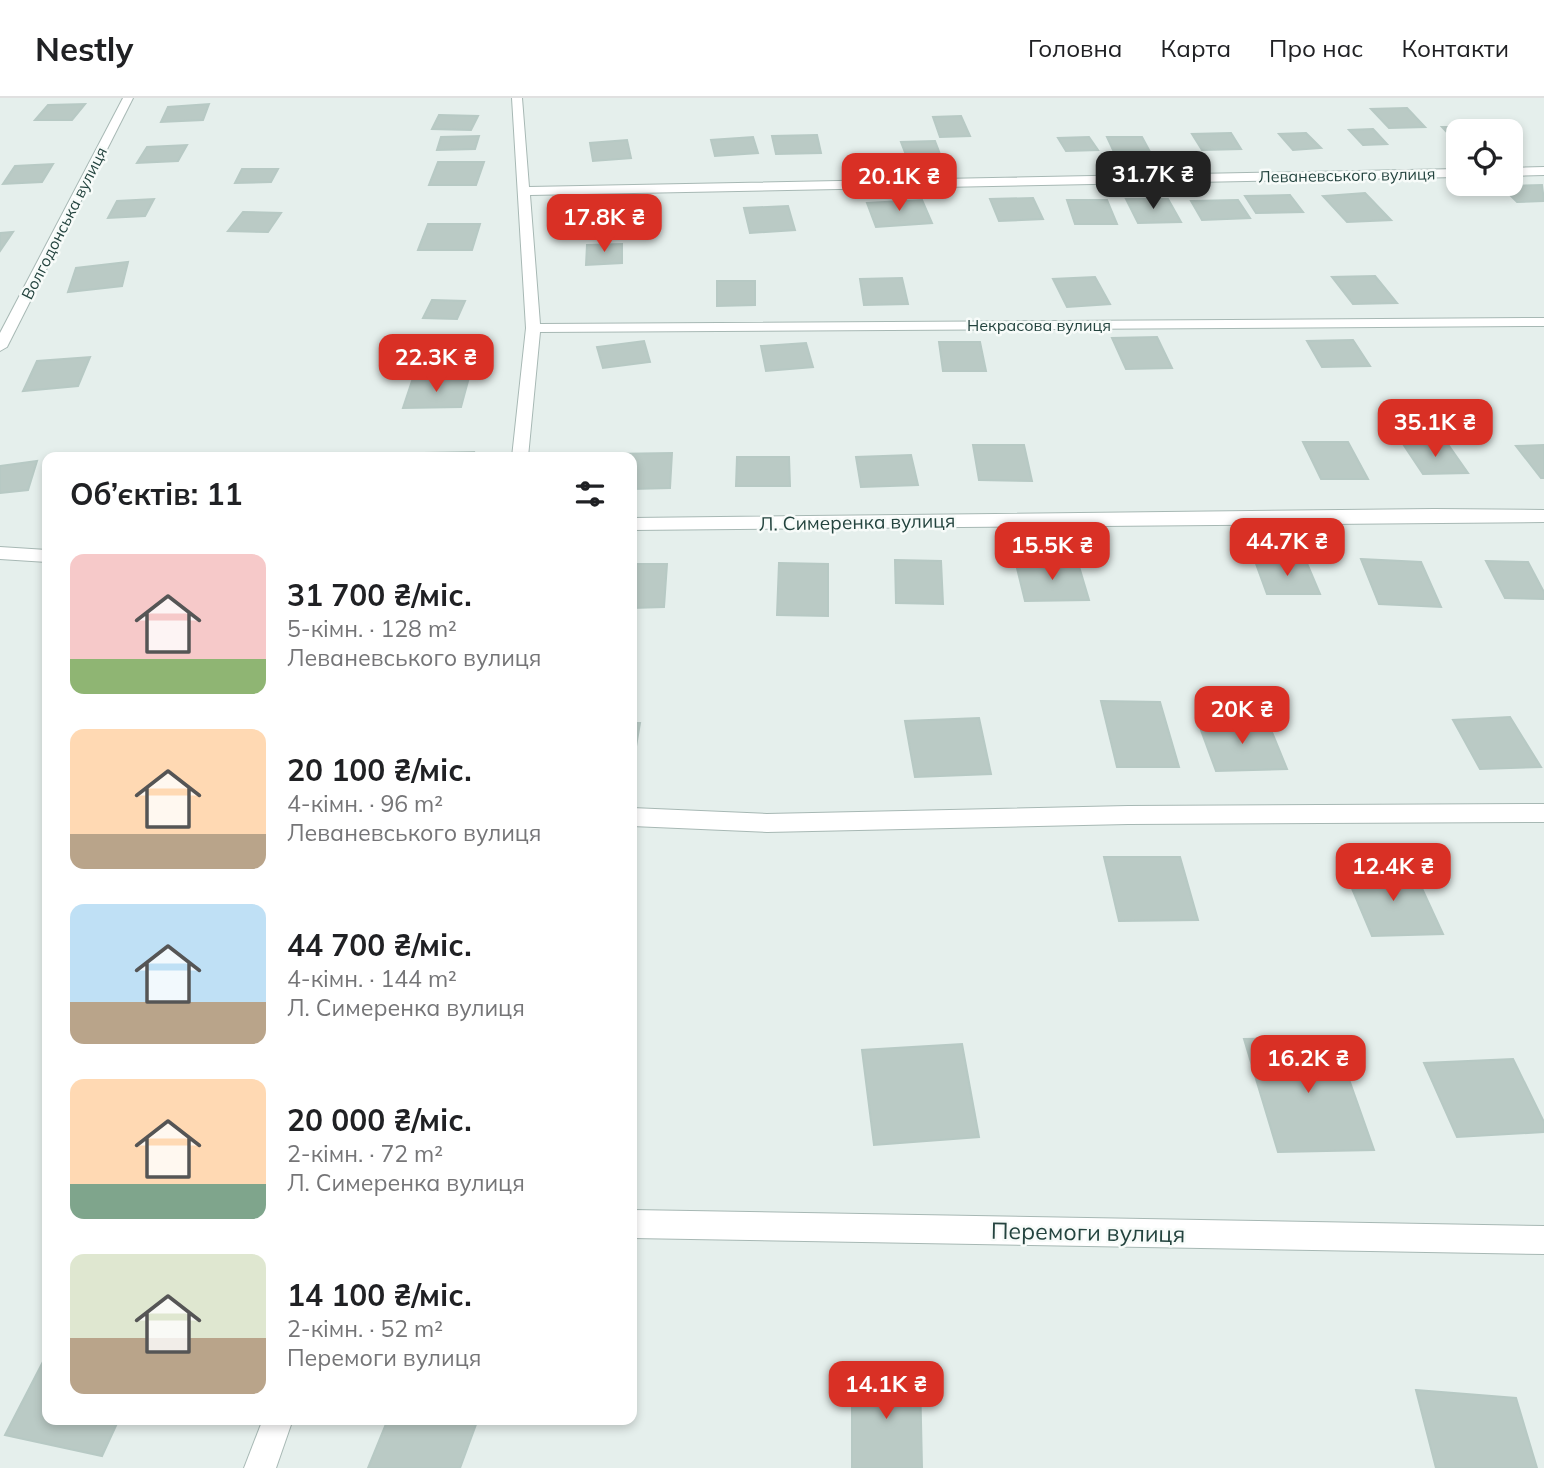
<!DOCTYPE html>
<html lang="uk">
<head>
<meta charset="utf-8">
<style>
	:root { --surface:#fff; --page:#f2f2f2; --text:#202124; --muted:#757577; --line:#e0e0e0; --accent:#d93025 }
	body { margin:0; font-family:Mulish,sans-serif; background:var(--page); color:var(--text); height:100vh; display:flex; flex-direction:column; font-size:26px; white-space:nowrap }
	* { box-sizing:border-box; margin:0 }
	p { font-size:23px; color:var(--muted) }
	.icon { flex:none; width:38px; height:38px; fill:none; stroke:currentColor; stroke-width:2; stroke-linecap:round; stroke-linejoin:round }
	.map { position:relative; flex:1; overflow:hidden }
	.details { position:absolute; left:42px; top:354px; width:595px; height:973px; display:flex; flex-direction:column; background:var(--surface); border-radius:14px; box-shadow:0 4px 10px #0003 }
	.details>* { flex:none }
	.tools { position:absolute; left:1446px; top:21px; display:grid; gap:14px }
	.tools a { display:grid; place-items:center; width:77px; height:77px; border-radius:14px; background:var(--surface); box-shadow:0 4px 10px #0003; font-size:35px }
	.price { position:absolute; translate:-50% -60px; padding:0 16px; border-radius:14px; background:var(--accent); color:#fff; font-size:23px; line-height:46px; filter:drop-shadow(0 2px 4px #0008) }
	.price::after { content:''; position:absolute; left:50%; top:42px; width:21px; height:16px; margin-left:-10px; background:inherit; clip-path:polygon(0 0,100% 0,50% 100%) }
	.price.on { background:#222; color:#fff }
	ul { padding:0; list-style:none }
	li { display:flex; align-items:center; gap:21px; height:175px; padding:0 28px }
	li span { display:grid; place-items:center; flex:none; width:196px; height:140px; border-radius:14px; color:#555 }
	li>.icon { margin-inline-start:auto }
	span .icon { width:84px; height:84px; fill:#fffc; stroke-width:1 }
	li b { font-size:30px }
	h2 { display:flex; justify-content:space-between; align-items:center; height:84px; padding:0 28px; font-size:30px }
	header { display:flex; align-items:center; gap:42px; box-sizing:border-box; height:98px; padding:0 35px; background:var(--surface); border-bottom:2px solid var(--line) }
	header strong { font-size:33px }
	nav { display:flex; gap:38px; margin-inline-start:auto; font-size:24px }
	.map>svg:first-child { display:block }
</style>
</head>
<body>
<header>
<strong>Nestly</strong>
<nav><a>Головна</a><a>Карта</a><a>Про нас</a><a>Контакти</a></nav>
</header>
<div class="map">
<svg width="1544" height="1370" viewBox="0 0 1544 1370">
	<rect width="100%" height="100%" fill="#e5efec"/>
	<!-- building -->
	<g fill="#bacac5" stroke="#b7c9c4" stroke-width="2">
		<path d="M85,6l-13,16h-37l13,-15z"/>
		<path d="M209,6l-6,16 -42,2 7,-15z"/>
		<path d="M1407,10l18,19 -36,1 -18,-19z"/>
		<path d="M439,17l39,1 -7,14 -39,-1z"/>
		<path d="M961,18l9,20 -30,1 -7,-20z"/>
		<path d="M1442,29h27l4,4h-15l-1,12z"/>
		<path d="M1373,31l14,15 -24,1 -14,-15z"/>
		<path d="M1231,35l10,16 -39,1 -10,-16z"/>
		<path d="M1306,35l15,15 -28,2 -14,-16z"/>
		<path d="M817,37l4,18 -45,1 -4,-18z"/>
		<path d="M479,38l-4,13 -38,1 4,-13z"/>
		<path d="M753,39l5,16 -43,3 -4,-16z"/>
		<path d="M1089,39l9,13 -32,1 -8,-13z"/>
		<path d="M1107,39h35l7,13h-36z"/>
		<path d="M627,42l4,18 -38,3 -3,-18z"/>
		<path d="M935,43l5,13 -34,1 -5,-13z"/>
		<path d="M187,47l-9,16 -41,2 10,-16z"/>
		<path d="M438,64h46l-8,23h-47z"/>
		<path d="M53,66l-11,18 -39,2 12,-18z"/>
		<path d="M242,71h36l-7,13 -36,1z"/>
		<path d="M1542,87l2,16 -27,1 -16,-16z"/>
		<path d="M1365,95l26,27 -44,2 -24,-26z"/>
		<path d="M1290,97l13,17 -47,1 -11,-17z"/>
		<path d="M1033,100l10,21 -44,2 -9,-22z"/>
		<path d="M154,101l-9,17 -37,2 9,-17z"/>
		<path d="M1126,101h42l13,23 -43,1z"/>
		<path d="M922,102l10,23 -56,4 -9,-24z"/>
		<path d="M1067,102h40l10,24h-42z"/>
		<path d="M1238,102l12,18 -48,2 -11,-19z"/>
		<path d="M788,108l7,24 -45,3 -6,-25z"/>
		<path d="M243,114l38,1 -13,19 -40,-1z"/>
		<path d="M630,116l-1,20 -36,1 1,-20z"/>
		<path d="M428,126h52l-8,26h-54z"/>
		<path d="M13,134l-13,19v-18z"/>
		<path d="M622,146v19l-36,2 1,-20z"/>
		<path d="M128,164l-6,24 -54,6 8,-24z"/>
		<path d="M1375,178l22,27 -44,1 -21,-27z"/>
		<path d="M1095,179l15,27 -43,3 -14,-28z"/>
		<path d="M902,180l6,26 -44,1 -4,-26z"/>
		<path d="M717,183h38v24l-38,1z"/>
		<path d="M432,202l33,1 -8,18 -34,-1z"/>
		<path d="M1157,239l15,31 -46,1 -14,-31z"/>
		<path d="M1353,242l17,26 -48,1 -15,-26z"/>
		<path d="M644,243l6,21 -47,6 -6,-21z"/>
		<path d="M939,244h41l6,29h-43z"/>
		<path d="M806,245l7,24 -47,4 -5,-25z"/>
		<path d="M90,259l-12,29 -55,5 14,-30z"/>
		<path d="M412,283h56l-7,26 -58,1z"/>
		<path d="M1303,344h45l20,37h-47z"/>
		<path d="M1447,345l21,30 -45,1 -20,-30z"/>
		<path d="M973,347h51l8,36 -53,-1z"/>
		<path d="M1544,347v33h-3l-25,-32z"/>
		<path d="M474,354l-1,5h-50l1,-4z"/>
		<path d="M672,355l-2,35 -38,1v-32h-21v-3z"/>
		<path d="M911,357l7,30 -57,2 -5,-30z"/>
		<path d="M737,359h52l1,29h-54z"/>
		<path d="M37,363l-9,29 -28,3v-27z"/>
		<path d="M1361,461l60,3 20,45 -62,-3z"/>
		<path d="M895,462l46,1 2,43 -47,-1z"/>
		<path d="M1255,463h51l14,33h-53z"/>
		<path d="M1486,463l42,1 16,30v7l-39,-1z"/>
		<path d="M779,465l49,1v52l-51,-1z"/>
		<path d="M1078,465l11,37 -64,1 -9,-37z"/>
		<path d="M632,466h35l-3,43 -32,1z"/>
		<path d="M1101,603l59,1 19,65h-62z"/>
		<path d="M1510,619l31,50 -61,2 -27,-49z"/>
		<path d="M979,620l12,56 -76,3 -10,-56z"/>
		<path d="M1267,622l20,49 -71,2 -18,-49z"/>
		<path d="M632,625h8l-8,47z"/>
		<path d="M1104,759h76l18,63 -79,1z"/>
		<path d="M1413,771l30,65 -71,2 -27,-64z"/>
		<path d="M1334,939l40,113 -96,2 -34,-113z"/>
		<path d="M962,946l17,93 -105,8 -12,-95z"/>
		<path d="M1513,961l31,63v10l-87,5 -33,-74z"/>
		<path d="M47,1256v65h72l-17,37 -97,-21z"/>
		<path d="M852,1274l68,4 2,92h-70z"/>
		<path d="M1416,1292l100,8 21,70h-101z"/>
		<path d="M388,1321h90l-18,49h-92z"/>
	</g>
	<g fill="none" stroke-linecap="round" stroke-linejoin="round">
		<defs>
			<path id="lane" d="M0,449l47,3v12l-47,-3z"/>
			<g id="street">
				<path d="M123,0h10l-126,249 -7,4v-18z"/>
				<path d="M512,0h10l7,89 929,-18v8l-928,18 10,129 1004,-6v8l-1004,6 -12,125h-16l14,-129z"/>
				<path d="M1544,69v8l-34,1v-8z"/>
				<path d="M1434,411l110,1v12l-912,8v-12z"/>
				<path d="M1544,706v18l-416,2 -361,8 -135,-6v-18l135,6 361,-8z"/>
				<path d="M632,1112l912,16v28l-912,-16z"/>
				<path d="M263,1321h30l-17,49h-32z"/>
			</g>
		</defs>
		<!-- lane casing -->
		<use href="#lane" stroke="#a7b8b4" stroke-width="2"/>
		<!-- street casing -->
		<use href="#street" stroke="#a7b8b4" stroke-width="2"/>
		<!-- lane -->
		<use href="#lane" fill="#fff" fill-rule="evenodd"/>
		<!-- street -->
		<use href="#street" fill="#fff" fill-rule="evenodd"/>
	</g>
	<g text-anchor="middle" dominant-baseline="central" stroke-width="5" stroke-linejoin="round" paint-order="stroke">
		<!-- far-street labels -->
		<g font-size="16" fill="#23433e" stroke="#f7fbf9">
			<text transform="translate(1347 77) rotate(-1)">Леваневського вулиця</text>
			<text transform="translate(64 125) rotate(-63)">Волгодонська вулиця</text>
			<text x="1039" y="227">Некрасова вулиця</text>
		</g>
		<!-- street labels -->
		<g font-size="19" fill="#23433e" stroke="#f7fbf9">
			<text transform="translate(857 424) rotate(-1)">Л. Симеренка вулиця</text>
		</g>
		<!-- near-street labels -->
		<g font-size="23" fill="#23433e" stroke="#f7fbf9">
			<text transform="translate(1088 1134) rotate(1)">Перемоги вулиця</text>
		</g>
	</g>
</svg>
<div class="tools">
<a><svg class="icon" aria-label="locate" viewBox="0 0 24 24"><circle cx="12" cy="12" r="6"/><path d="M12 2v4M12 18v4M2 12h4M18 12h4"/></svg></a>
</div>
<b class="price on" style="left:1153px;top:113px">31.7K ₴</b>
<b class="price" style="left:899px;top:115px">20.1K ₴</b>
<b class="price" style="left:604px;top:156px">17.8K ₴</b>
<b class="price" style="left:436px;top:296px">22.3K ₴</b>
<b class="price" style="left:1435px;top:361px">35.1K ₴</b>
<b class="price" style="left:1287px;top:480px">44.7K ₴</b>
<b class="price" style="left:1052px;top:484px">15.5K ₴</b>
<b class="price" style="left:1242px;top:648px">20K ₴</b>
<b class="price" style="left:1393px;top:805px">12.4K ₴</b>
<b class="price" style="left:1308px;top:997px">16.2K ₴</b>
<b class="price" style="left:886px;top:1323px">14.1K ₴</b>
<section class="details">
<h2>Об’єктів: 11<svg class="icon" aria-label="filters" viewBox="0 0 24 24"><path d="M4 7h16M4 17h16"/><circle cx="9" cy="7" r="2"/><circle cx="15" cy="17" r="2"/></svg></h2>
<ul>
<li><span style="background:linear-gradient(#f6c9c9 75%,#8fb573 0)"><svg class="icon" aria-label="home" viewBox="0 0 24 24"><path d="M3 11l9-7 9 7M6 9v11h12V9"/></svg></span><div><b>31 700 ₴/міс.</b><p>5-кімн. · 128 m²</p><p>Леваневського вулиця</p></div></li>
<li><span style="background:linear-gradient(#ffd9b3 75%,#b9a48a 0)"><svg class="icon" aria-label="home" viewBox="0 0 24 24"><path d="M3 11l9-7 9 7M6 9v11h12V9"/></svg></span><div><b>20 100 ₴/міс.</b><p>4-кімн. · 96 m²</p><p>Леваневського вулиця</p></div></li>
<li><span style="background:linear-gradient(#bfe0f5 70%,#b9a48a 0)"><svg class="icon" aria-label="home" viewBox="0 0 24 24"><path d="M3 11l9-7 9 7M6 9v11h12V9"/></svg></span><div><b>44 700 ₴/міс.</b><p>4-кімн. · 144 m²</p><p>Л. Симеренка вулиця</p></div></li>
<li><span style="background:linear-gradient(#ffd9b3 75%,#7fa58c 0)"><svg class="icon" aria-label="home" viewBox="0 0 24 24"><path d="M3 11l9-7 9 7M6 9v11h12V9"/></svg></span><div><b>20 000 ₴/міс.</b><p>2-кімн. · 72 m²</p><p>Л. Симеренка вулиця</p></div></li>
<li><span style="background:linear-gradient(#dfe7d0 60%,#b9a48a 0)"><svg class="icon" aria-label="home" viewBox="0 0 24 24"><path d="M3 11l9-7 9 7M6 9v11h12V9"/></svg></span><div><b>14 100 ₴/міс.</b><p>2-кімн. · 52 m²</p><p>Перемоги вулиця</p></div></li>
</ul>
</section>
</div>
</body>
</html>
